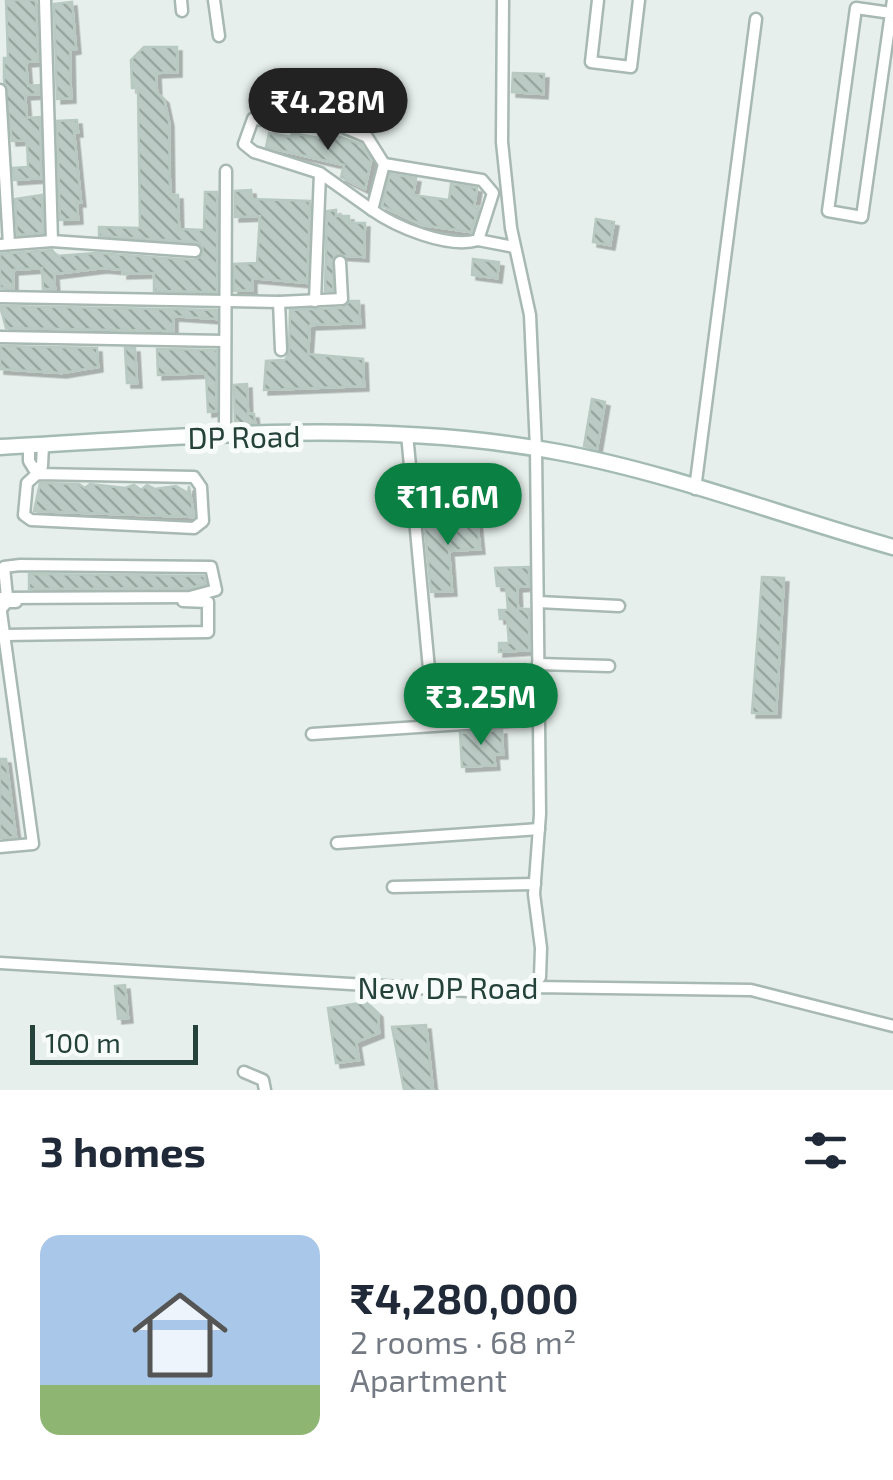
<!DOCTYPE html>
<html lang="en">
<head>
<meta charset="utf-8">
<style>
	:root { --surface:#fff; --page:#f6f6f7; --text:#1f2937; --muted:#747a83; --accent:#0b8043 }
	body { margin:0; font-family:"Exo 2",sans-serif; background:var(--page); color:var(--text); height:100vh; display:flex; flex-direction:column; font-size:38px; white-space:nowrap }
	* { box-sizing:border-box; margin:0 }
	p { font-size:32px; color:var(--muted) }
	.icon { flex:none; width:55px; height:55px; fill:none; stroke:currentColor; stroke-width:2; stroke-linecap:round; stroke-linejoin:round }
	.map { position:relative; height:1090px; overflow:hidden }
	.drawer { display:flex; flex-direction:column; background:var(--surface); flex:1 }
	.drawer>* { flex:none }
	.scale { position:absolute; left:30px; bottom:25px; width:168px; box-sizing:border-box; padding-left:10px; border:5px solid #24423a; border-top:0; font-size:28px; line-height:35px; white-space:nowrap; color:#24423a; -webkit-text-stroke:8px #f7fbf9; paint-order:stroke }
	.price { position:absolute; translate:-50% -85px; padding:0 22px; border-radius:35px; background:var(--accent); color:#fff; font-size:32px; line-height:65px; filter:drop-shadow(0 2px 5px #0008) }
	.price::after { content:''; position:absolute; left:50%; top:60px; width:30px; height:22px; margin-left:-15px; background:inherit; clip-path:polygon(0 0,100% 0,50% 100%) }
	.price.current { background:#222; color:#fff }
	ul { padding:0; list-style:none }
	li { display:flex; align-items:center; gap:30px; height:250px; padding:0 40px }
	li span { display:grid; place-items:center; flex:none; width:280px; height:200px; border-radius:20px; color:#555 }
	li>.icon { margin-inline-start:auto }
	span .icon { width:120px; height:120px; fill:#fffc; stroke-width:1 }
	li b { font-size:42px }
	h2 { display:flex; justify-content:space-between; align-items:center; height:120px; padding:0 40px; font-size:42px }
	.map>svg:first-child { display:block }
</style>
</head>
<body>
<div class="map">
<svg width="893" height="1090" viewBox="0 0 893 1090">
	<defs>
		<pattern id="building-back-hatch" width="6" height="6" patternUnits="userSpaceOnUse" patternTransform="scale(2.5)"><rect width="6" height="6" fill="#bbcac4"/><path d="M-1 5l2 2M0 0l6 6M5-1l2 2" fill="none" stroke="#98a6a0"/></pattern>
		<filter id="shadow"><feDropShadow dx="4.5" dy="4.5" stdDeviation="0" flood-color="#0004"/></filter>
	</defs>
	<rect width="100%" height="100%" fill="#e6efeb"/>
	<!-- building -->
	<g fill="url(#building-back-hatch)" stroke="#b8c9c2" stroke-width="2.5" filter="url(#shadow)">
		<path d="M6,0h30l2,61 -12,1 2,24 11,-1v9l-14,1 2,23 13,-1 1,61 -27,2 -1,-12 15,-1 -1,-27 -15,1 -8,-61v-22h4z"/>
		<path d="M72,2l4,47 -6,1 1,48 -14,1 -3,-95z"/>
		<path d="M144,47h33v25l-21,1 1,20 7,6 5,23 1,73h8l1,34 25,1 1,-38h12v100l-63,-1v-18l-31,1v-4l-20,-2 -49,6 1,15h-12l-1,-21 -29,2v18h-13v-34l52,-4 5,6 39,-3 98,7 9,-5 -1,-9 -6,-4 -97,-6v-9l41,1 -2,-140h-6l-1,-28z"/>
		<path d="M513,73l31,1 -1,20 -31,-2z"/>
		<path d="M77,120l1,12h-4l7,70h-4l1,17 -18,1 -3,-99z"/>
		<path d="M269,133l22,4 1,-4 26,5 1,-4 15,1 27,9 10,16 -6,29 -24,-12 3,-12 -78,-18z"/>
		<path d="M390,174l26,4 -3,17 36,5 2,-16 26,4 -3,19h5l-8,25 -49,-7 -40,-19z"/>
		<path d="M251,190l1,9 58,2 -3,82 -55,-5v12l-18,1v-27l23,-1 3,-47 -25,1v-26z"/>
		<path d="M42,195l1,38 -26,2 -2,-36z"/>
		<path d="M336,210v6h13v7h16l-1,34 -30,-2 -1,36h-8l2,-80z"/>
		<path d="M596,219l18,3 -4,23 -17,-3z"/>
		<path d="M473,259l26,3 -2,16 -25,-3z"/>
		<path d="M350,301h9l1,22 -50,2 -2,29 55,5 1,27 -100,4 2,-29 19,-1 4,-7 1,-43 52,-2z"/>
		<path d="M0,306l217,4v9l-44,-3v15l-167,-3z"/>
		<path d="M0,346l97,2 1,19 -36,6 -62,-4z"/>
		<path d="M125,348h10l2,35h-10z"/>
		<path d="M157,349l60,1 -1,61 -8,1 -2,-39 -48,2z"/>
		<path d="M247,384l1,30h6l1,9 -20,1 -1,-39z"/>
		<path d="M592,399l13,3 -8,47 -13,-3z"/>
		<path d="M40,483l39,1 6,4 5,-4 35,4 9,-3 7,5 6,-5 8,4 21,-3 12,7 1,-7 5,31 -160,-6z"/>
		<path d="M477,519l3,30 -31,2 3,40 -21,1 -7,-70z"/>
		<path d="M529,567v19l-12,1 1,22h11v41l-30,2v-9h10l-2,-25 -7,1 -1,-9h9l-2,-24h-9l-2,-18z"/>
		<path d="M29,574l175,2 2,8 -17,4 -160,1z"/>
		<path d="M762,577l22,1 -8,135h-24z"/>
		<path d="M502,730l1,24h-9l1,11 -33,2 -2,-34z"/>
		<path d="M0,759h6l10,78 -16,1z"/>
		<path d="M125,985l3,33 -10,1 -3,-33z"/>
		<path d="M366,1002l12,11 1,20 -23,9 3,18 -23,3 -8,-55z"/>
		<path d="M426,1025l7,65h-29l-12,-63z"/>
	</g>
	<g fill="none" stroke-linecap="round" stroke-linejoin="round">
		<defs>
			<g id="street">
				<path d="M45,0l7,241 143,10"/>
				<path d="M181,0l1,11"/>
				<path d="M214,0l5,36"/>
				<path d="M503,0l-1,142 9,86 19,87 6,133 4,366 -6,80 7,54 -1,29 -7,10"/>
				<path d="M598,0l-7,62 40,5 8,-67"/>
				<path d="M891,13l-35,-5 -28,203 34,6 29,-204 2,-13"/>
				<path d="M0,90l9,154"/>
				<path d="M372,210c24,17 76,39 106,30l15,-47 -11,-13 -98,-16"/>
				<path d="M478,240l36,7"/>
				<path d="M0,245l52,-4"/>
				<path d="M0,297l279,5 63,-3 -2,-37"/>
				<path d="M315,301l5,-128 -66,-21 -10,-8 9,-25 90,8 24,10 17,27 -12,46 -52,-37"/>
				<path d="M279,302l2,48"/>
				<path d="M0,337l224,4"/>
				<path d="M407,434l25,267"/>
				<path d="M225,435l1,-264"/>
				<path d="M29,446v15l8,13"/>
				<path d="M37,468l5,-2 1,-21"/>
				<path d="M37,474l157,3 7,10 2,34 -9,7 -163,-8 -7,-5 3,-32z"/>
				<path d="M695,489l61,-470"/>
				<path d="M0,598l190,-1 26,-7 -5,-23 -191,-2 -16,2 3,30"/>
				<path d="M538,602l81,4"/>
				<path d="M1,609l6,-7h9"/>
				<path d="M5,635l203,-3v-30l-25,-1"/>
				<path d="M538,664l71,2"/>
				<path d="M312,734l227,-15"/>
				<path d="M337,843l202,-14"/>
				<path d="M0,847l33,-3 -33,-239"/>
				<path d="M393,887l142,-3"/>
				<path d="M0,963l501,30 32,-6 218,3 142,36"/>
				<path d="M244,1072l19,8 2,10"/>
			</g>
			<path id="secondary" d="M0,447c185,-10 375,-29 558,5 113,21 224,64 335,95"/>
		</defs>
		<!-- street casing -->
		<use href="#street" stroke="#a8b8b2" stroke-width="15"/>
		<!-- secondary casing -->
		<use href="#secondary" stroke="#a4bbb3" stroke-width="19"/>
		<!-- street -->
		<use href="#street" stroke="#fff" stroke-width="10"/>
		<!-- secondary -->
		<use href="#secondary" stroke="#fff" stroke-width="14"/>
	</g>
	<g text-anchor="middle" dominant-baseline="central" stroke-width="10" stroke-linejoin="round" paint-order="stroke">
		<!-- street labels -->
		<g font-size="30" fill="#24423a" stroke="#f7fbf9">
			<text transform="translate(244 436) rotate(-1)">DP Road</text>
			<text x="448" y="987">New DP Road</text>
		</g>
	</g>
</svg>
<div class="scale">100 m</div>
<b class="price current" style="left:328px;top:153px">₹4.28M</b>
<b class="price" style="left:448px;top:548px">₹11.6M</b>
<b class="price" style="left:481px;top:748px">₹3.25M</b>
</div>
<section class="drawer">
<h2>3 homes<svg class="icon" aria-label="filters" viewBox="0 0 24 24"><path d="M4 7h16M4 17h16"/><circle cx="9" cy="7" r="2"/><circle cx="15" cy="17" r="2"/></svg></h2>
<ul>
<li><span style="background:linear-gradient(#a9c7e8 75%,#8fb573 0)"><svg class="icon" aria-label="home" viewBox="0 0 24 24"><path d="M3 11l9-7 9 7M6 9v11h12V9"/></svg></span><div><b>₹4,280,000</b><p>2 rooms · 68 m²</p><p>Apartment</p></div></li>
</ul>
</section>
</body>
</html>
